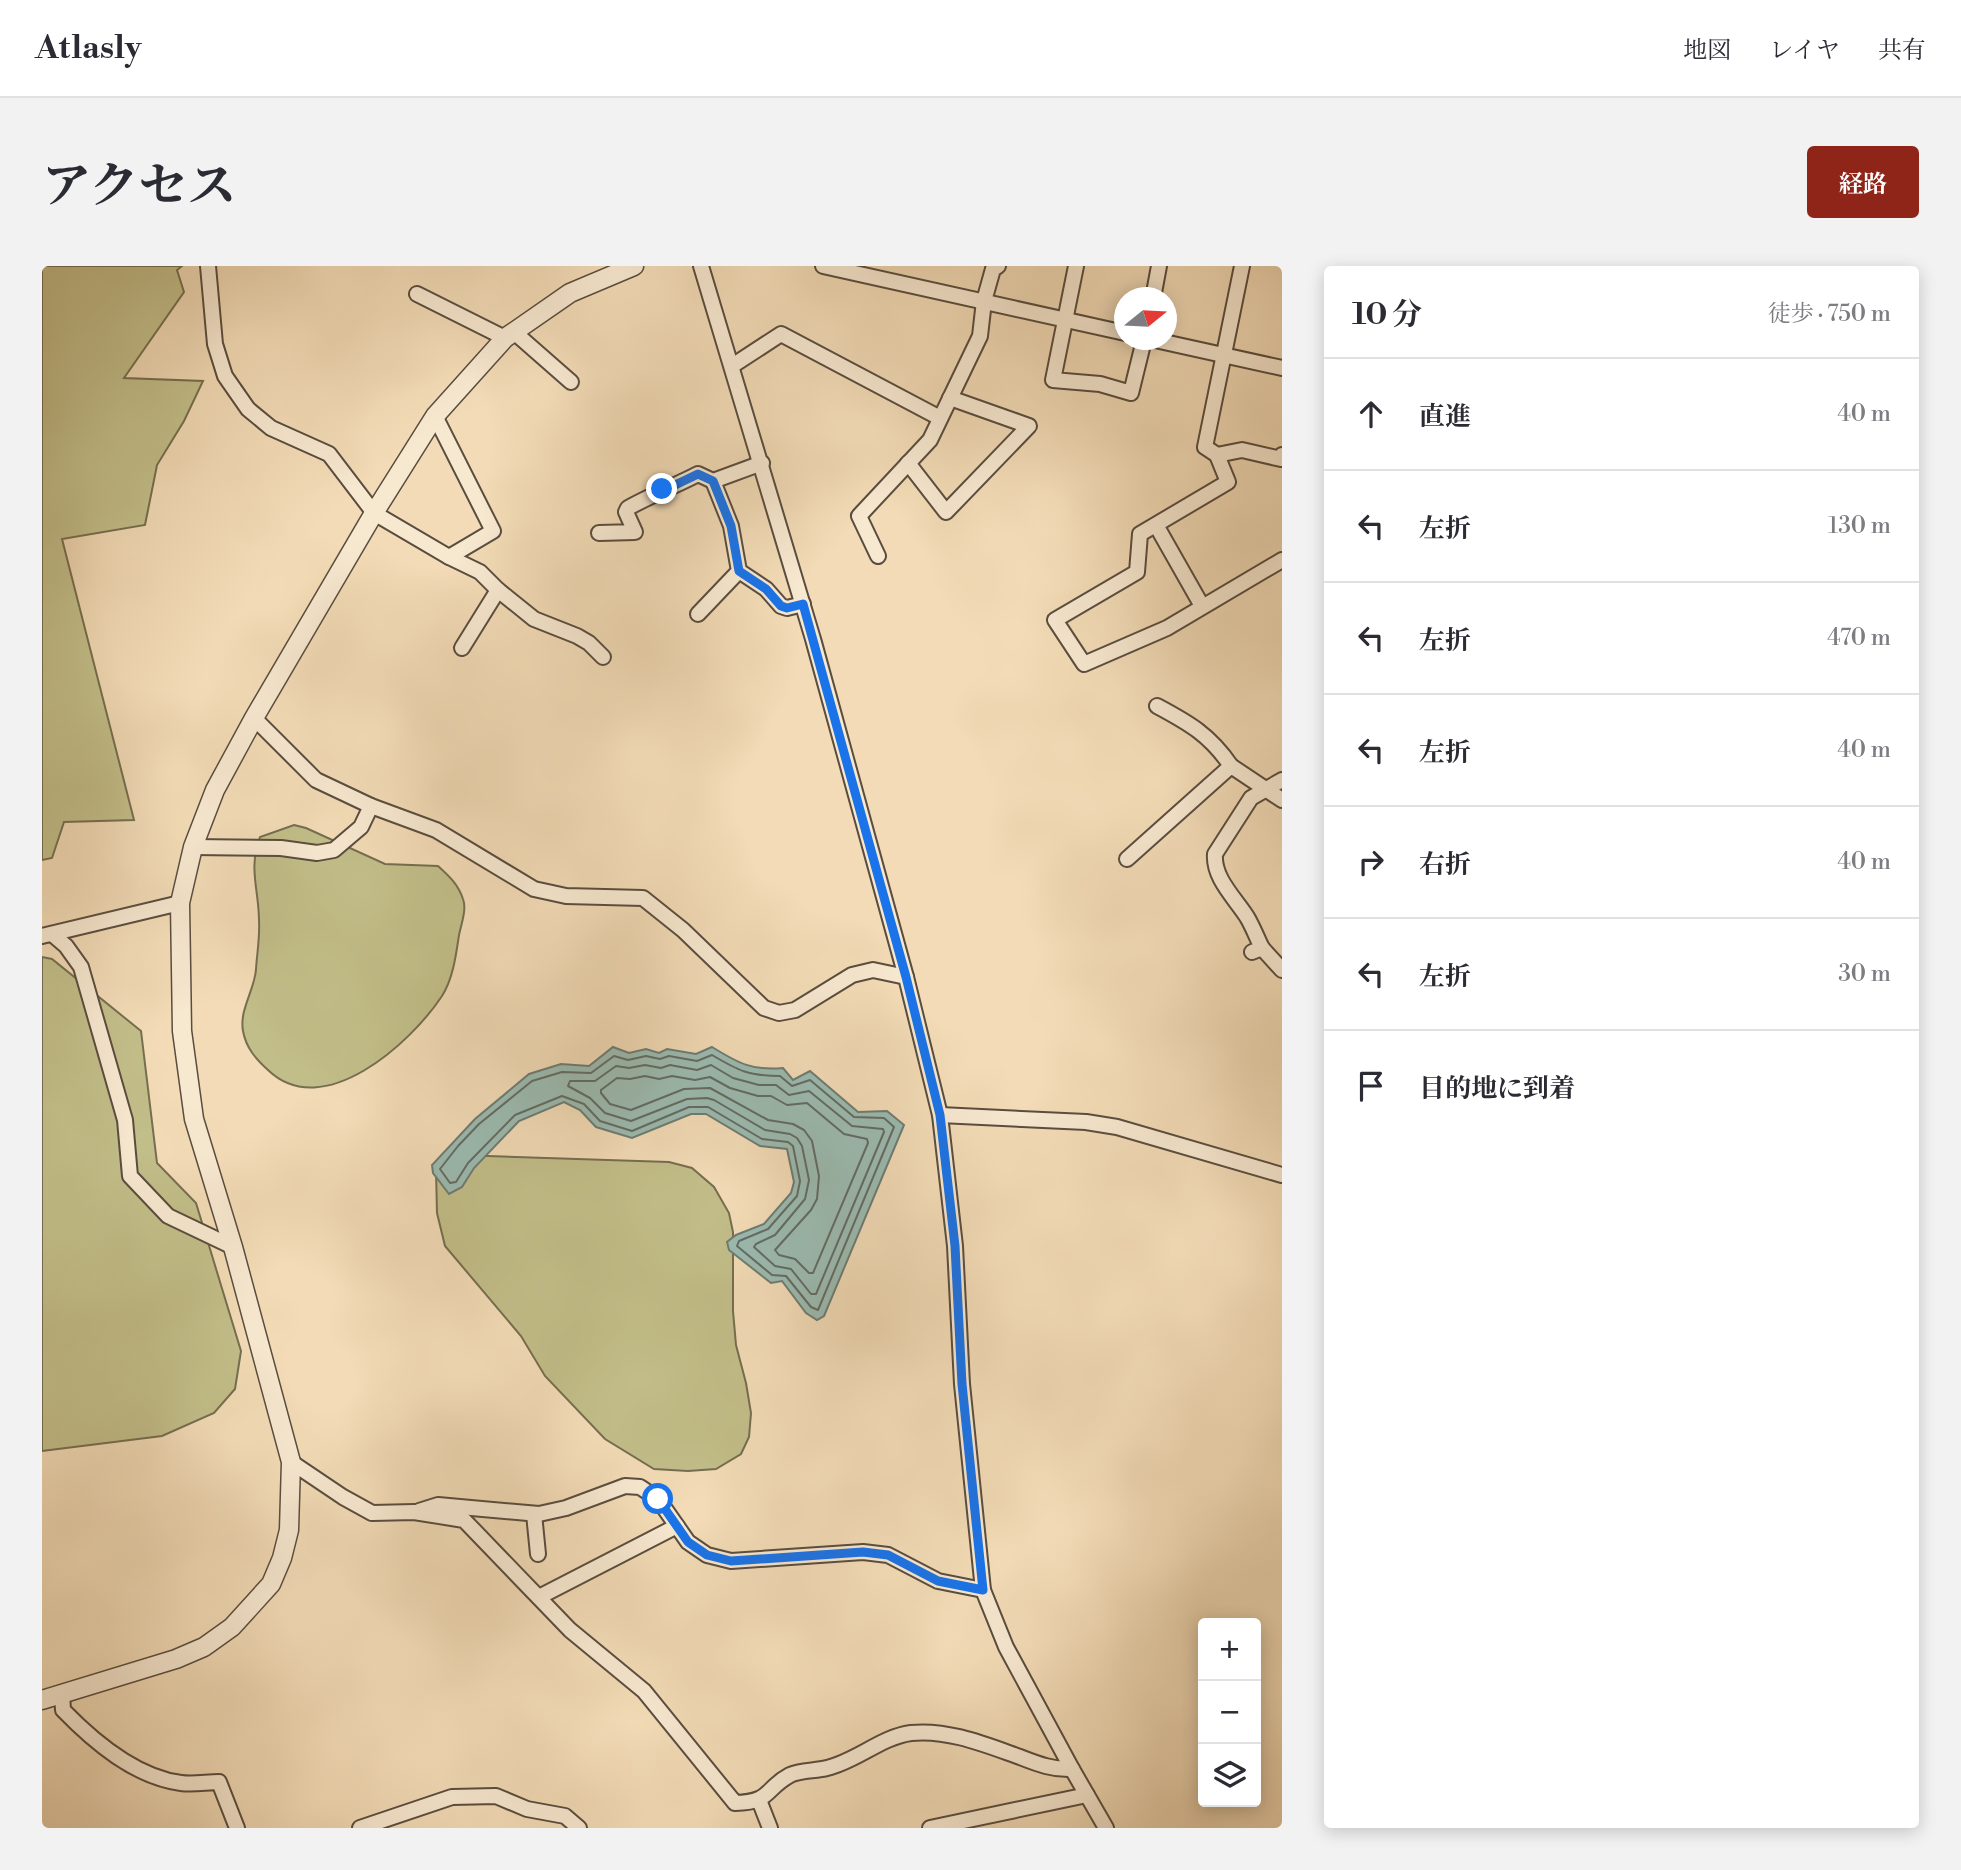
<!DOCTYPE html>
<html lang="ja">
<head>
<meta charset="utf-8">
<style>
  body { margin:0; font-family:"Libre Bodoni","Noto Serif JP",serif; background:#f2f2f3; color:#2b2b33 }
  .controls { position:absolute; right:21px; bottom:21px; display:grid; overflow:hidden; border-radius:7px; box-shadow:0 4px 18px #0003 }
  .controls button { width:63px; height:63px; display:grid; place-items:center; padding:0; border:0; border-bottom:2px solid #e1e1e2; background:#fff; color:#2b2b33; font:35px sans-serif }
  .compass { position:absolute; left:1072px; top:21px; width:63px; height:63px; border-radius:50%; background:#fff; box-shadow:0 4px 18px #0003; rotate:72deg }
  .stop { position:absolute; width:21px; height:21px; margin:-16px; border:5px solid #1a73e8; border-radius:50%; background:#fff }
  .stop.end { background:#1a73e8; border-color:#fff; box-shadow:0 2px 7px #0008 }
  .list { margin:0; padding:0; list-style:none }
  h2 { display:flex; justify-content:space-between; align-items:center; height:91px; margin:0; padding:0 28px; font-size:30px }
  h2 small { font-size:23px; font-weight:400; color:#7c7c81 }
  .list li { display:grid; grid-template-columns:46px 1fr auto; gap:21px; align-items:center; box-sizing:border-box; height:112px; padding:0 28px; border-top:2px solid #e1e1e2 }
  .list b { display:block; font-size:26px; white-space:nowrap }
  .list em { font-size:23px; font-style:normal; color:#7c7c81 }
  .icon { flex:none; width:38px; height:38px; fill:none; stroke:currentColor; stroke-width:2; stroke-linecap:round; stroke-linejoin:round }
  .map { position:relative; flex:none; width:1240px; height:1562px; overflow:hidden; border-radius:7px }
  header { display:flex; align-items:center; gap:42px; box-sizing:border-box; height:98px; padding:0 35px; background:#fff; border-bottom:2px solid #e1e1e2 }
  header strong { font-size:33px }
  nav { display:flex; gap:38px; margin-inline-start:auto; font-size:24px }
  .intro { display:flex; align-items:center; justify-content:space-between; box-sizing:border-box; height:168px; padding:0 42px }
  h1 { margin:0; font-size:49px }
  .button { padding:18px 32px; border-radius:7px; background:#8f2418; color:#fff; font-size:24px; font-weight:700 }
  main { display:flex; gap:42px; padding:0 42px }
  aside { flex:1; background:#fff; border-radius:7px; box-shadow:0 4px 18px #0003 }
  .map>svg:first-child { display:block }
  .green { fill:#c2be89; stroke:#756e50; stroke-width:2 }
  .water { fill:#9bbbb1; stroke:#6d7c73; stroke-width:2 }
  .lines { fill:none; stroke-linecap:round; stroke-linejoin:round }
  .shore { stroke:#626c64; stroke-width:2 }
  .minor-casing { stroke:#5a4d3f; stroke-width:18 }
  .tertiary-casing { stroke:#5a4d3f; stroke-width:21 }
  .minor { stroke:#f7e8d0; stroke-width:14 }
  .tertiary { stroke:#f7e8d0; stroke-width:18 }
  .route { stroke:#1a73e8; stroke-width:9 }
</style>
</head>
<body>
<header>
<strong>Atlasly</strong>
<nav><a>地図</a><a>レイヤ</a><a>共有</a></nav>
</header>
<div class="intro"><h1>アクセス</h1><a class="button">経路</a></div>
<main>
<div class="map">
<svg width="1240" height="1562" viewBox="0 0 1240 1562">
  <rect width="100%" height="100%" fill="#f2dbb6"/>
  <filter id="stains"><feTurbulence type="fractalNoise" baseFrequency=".00286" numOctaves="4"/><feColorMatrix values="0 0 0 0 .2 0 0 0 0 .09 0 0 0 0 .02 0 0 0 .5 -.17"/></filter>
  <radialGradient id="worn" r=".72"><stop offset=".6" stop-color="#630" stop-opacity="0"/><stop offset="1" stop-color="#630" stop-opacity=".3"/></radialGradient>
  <g class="green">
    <path d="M0,0H140L135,4L142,26L82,112L161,115L142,155L115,199L103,259L20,273L92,554L22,556L10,592L0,594Z"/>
    <path d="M252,559L264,562L343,598L396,600C407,610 416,618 421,633C425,643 419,659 417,669C414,689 411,713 400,730C369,777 281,857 226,804C214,793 204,782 201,765C197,744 213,723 214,703C215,687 218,671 217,655C217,624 206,602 218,571Z"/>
    <path d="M0,691L10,693L99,765L115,897L154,937L199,1085L193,1123L172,1147L120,1170L0,1185Z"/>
    <path d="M417,889L627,896L650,902L672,921L687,947L691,966V1045L694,1079L704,1117L709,1147L707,1171L699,1188L674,1203L646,1205L612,1203L563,1173L503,1110L479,1070L403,980L395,947L394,905Z"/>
  </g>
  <path class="water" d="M571,781L587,787L604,783L617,787L625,783L654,788L670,781C696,797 710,805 741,802L751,814L768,805L816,846L845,845L862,859L782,1050L775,1054L764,1047L740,1015L729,1017L687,984L685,976L694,969L722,958L749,927L752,916L745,883L718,880L664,848H649L590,872L554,861L538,844L522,836L477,855L432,902L420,921L407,928L391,907L390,899L433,853L487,808L519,798L547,800Z"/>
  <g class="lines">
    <g class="shore">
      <path d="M670,789C697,805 707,810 738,810L750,820L768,814L812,851L842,852L852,861L776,1044L769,1041L744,1010L730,1009L695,980L697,975L726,963L755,930L758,915L751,880L746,876L720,873L666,841H647L590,865L558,855L542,838L520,830L473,849L426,897L414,916L408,917L398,903L416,880L437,858L490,815L520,806L549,807L572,790L586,794L604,790L618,793L627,790L655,795Z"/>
      <path d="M574,800L587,802L603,799L619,802L628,799L655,804L669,799L691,812L717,819H734L747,829L767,825L810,860L841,863L842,866L774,1028H769L749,1003L733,1000L712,981L714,978L733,969L763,933L767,914L760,880L755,872L748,868L723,864L672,834L665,832L645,833L589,855L563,847L548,832L526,820L528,815H553Z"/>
      <path d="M603,810L617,813L630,810L653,814L668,811L688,822L716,830H729L745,839L765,837L802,868L825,873L826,877L771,1007H767L753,993L737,989L733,984L769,944L775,933L777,910L770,875L762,864L751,858L726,854L668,822L642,823L589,844L568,838L559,827V824L575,812L588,813Z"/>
    </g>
    <g class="minor-casing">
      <g id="minor">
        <path d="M166,0L173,78L183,110L206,143L229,162L287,188L332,247L407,291L451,265L393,150"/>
        <path d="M659,0L771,373L864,711L898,849L913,980L920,1118L941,1324L964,1381L1030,1503L1064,1562"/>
        <path d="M781,0L1083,67"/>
        <path d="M1034,0L1011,114L1058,118L1089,127L1102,74"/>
        <path d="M1200,0L1163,181L1175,189L1186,216L1098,268L1095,306L1013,354L1042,398L1125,362L1240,294"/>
        <path d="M375,28L463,72"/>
        <path d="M1111,32L1117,0"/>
        <path d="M472,66L529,116"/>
        <path d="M1113,74L1240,102"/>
        <path d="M690,100L739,68L898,152"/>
        <path d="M1175,189L1200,184L1239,193L1240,189"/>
        <path d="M866,197L904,246L987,160L908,132"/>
        <path d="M1114,259L1160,340"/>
        <path d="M557,267L593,266L584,246L586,242C609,229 633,220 656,208L671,215"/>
        <path d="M836,290L817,250L888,174L938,70L942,35L951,3L956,0"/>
        <path d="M407,291L438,306L456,324L420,382"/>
        <path d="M697,305L724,323L739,340L745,342L761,338"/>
        <path d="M456,324L492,353L535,370L547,377L561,391"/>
        <path d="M656,348L697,305L689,260L671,215L720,197"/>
        <path d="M1115,440C1147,457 1168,469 1189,500"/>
        <path d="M212,452L274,514L329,540L394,564L492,623L524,630L601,632L641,664L722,742L737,747L753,744L810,709L831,704L864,711"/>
        <path d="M151,581L239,582L275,587L292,584L319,561L329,540"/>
        <path d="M1085,593L1189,500L1240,534"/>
        <path d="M10,668L24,680L39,701L83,854L88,910L126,950L191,981"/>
        <path d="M0,670L138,637"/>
        <path d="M1220,682L1240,704"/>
        <path d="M1210,686L1220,682C1215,672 1211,661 1205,651C1193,632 1171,612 1173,588L1209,532L1240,514"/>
        <path d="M898,849L1044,856L1075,861L1240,909"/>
        <path d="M249,1196L301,1231L330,1247L372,1246L422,1254L528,1364L602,1425L693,1537C730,1536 722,1523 748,1509C758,1504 774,1505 785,1502C815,1495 839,1471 869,1467C906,1463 944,1479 978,1491C996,1498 1011,1504 1030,1503"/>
        <path d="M377,1245L396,1239L497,1248L524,1242L583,1220L598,1221L616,1233L646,1276L665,1289L689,1295L821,1286L846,1289L896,1315L941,1324"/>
        <path d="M492,1248L496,1288"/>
        <path d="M497,1331L635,1260"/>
        <path d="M20,1427L21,1444C52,1476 93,1511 139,1517C151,1519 165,1516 177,1516L195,1562"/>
        <path d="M717,1534L728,1562"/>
        <path d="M318,1562L410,1531L454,1530L485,1543L523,1550L537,1562"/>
        <path d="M888,1562L1045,1529"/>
      </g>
    </g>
    <g class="tertiary-casing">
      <path id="tertiary" d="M0,1434L134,1393L162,1381L190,1361L229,1318L240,1292L247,1264L249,1196L191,981L152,853L140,765L138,637L151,581L173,524L212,452L332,247L393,150L463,72L528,27L592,0"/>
    </g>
    <use href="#minor" class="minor"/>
    <use href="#tertiary" class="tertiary"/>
  </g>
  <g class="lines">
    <path class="route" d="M616,1233L646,1276L665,1289L689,1295L821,1286L846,1289L896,1315L941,1324L920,1118L913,980L898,849L864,711L761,338L745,342L739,340L724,323L697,305L689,260L671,215L656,208L631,220L620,223"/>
  </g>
  <rect width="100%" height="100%" filter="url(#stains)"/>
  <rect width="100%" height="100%" fill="url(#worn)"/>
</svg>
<div class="controls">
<button>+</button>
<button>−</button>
<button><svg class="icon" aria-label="layers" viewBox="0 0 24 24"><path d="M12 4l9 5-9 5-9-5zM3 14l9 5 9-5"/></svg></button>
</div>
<svg class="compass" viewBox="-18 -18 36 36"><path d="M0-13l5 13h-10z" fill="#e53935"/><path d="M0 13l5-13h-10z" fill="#7c7c81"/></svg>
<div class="stop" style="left:616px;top:1233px"></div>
<div class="stop end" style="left:620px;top:223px"></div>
</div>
<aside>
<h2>10 分<small>徒歩 · 750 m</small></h2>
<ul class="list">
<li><svg class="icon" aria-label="ahead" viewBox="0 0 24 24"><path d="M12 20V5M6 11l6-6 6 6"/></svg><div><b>直進</b></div><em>40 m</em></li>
<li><svg class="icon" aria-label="left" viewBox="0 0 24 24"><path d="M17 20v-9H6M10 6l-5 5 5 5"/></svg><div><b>左折</b></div><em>130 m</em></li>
<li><svg class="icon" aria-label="left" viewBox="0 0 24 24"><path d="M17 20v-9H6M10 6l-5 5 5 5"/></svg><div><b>左折</b></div><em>470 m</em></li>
<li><svg class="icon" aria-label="left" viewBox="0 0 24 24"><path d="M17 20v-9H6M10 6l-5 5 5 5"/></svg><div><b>左折</b></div><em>40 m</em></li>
<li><svg class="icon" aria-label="right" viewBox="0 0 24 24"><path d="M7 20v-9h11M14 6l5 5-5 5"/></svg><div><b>右折</b></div><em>40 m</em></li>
<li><svg class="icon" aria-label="left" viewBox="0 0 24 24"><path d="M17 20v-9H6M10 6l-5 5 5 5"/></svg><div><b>左折</b></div><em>30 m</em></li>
<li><svg class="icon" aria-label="arrive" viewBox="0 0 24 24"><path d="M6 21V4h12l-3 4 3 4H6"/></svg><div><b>目的地に到着</b></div></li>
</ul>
</aside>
</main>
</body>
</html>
